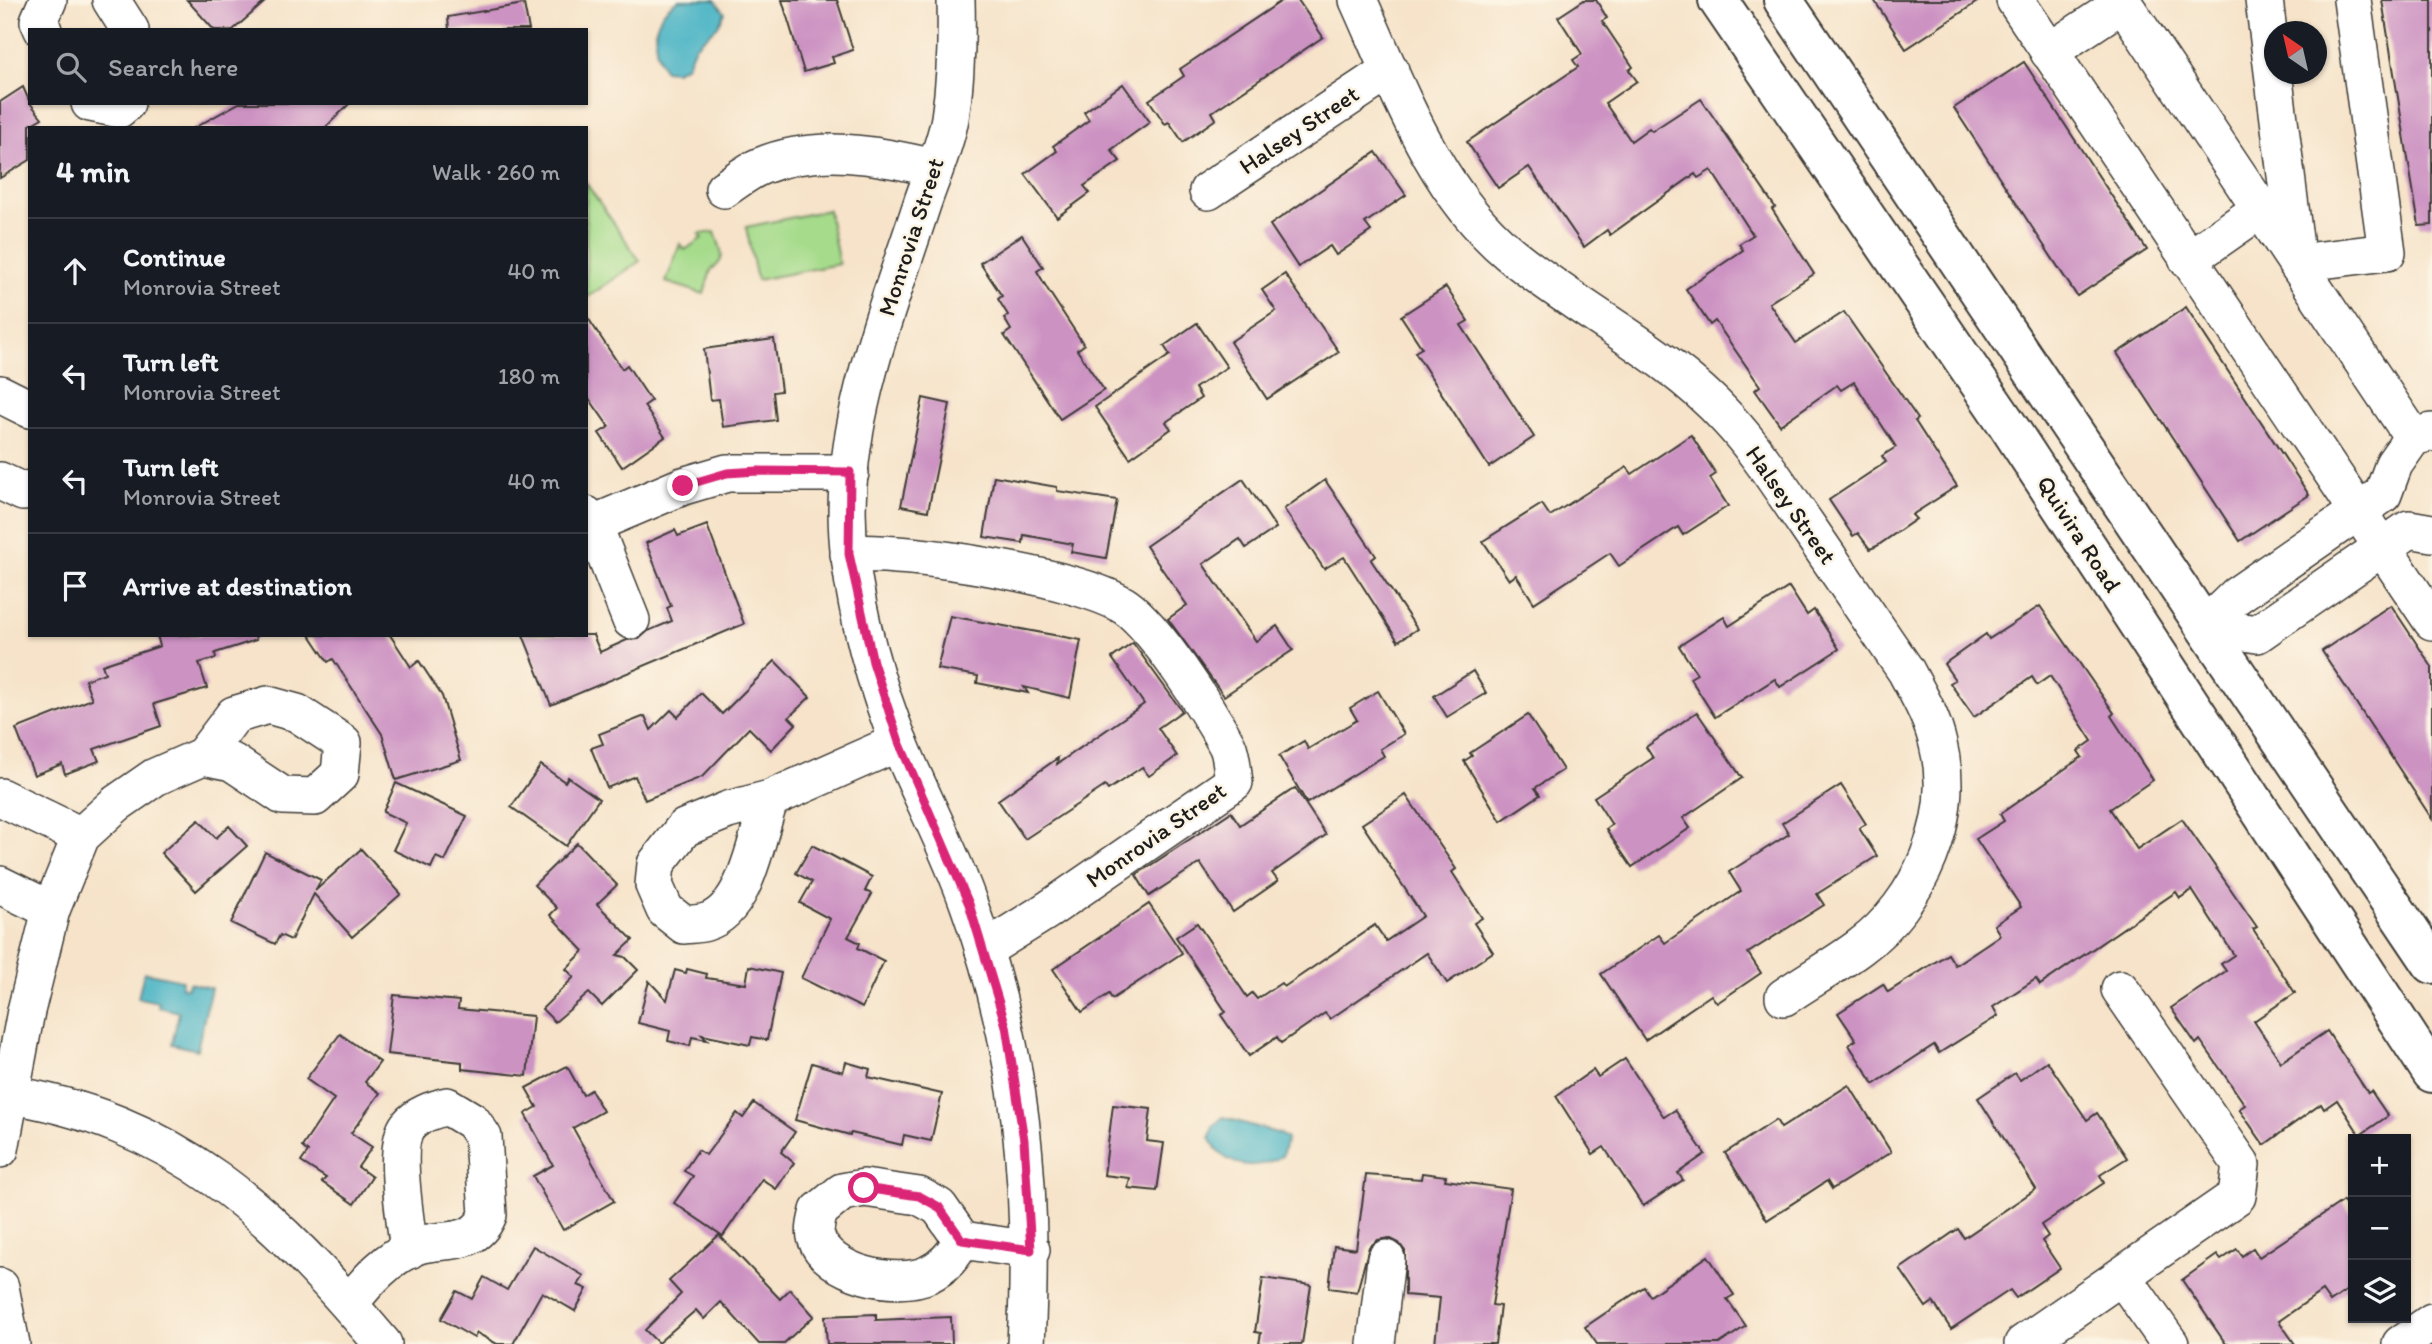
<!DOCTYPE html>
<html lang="en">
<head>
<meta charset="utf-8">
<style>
  body { margin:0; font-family:Itim,sans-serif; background:#20242c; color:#f1f3f6 }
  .controls { position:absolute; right:21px; bottom:21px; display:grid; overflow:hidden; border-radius:0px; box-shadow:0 2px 5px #0004 }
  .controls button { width:63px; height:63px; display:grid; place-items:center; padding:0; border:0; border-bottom:2px solid #363941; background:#171b24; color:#f1f3f6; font:35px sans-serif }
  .compass { position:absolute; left:2264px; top:21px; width:63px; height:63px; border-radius:50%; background:#171b24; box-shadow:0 2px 5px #0004; rotate:326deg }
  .stop { position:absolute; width:21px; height:21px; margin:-16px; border:5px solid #db2777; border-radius:50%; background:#fff }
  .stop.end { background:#db2777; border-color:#fff; box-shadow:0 2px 7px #0008 }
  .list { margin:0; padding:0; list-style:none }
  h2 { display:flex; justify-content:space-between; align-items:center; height:91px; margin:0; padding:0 28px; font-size:30px }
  h2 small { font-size:23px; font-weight:400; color:#9ea1a6 }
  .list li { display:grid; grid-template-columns:46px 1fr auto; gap:21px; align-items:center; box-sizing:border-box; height:105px; padding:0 28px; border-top:2px solid #363941 }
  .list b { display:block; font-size:26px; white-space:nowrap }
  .list p { margin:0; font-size:23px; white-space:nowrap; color:#9ea1a6 }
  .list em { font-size:23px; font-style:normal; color:#9ea1a6 }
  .icon { flex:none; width:38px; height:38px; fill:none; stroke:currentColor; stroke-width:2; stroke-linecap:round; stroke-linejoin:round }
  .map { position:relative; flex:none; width:2432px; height:1344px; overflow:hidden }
  .search { position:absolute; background:#171b24; box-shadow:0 2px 5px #0004; left:28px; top:28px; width:560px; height:77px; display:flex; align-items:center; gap:18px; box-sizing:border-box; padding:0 24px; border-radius:0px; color:#9ea1a6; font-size:26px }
  .panel { position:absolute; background:#171b24; box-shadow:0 2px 5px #0004; left:28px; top:126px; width:560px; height:511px; border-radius:0px }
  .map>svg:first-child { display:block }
  .green { fill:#a5db8b; stroke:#607c54; stroke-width:2 }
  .water { fill:#48b4c5; stroke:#326870; stroke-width:2 }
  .building { fill:#cc92c2 }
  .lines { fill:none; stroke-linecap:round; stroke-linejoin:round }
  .minor-casing { stroke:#3d3a36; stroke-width:40 }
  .major-casing { stroke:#3d3a36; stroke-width:42 }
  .minor { stroke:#fff; stroke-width:37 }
  .major { stroke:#fff; stroke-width:38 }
  .route { stroke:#db2777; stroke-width:9 }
  .labels { text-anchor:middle; stroke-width:5; stroke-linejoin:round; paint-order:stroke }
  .street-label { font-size:24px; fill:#1c1c1c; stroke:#fcf5e5 }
</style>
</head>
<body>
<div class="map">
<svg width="2432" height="1344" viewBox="0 0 2432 1344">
  <rect width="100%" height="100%" fill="#fcf5e5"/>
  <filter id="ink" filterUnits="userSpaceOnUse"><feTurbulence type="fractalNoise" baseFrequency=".0143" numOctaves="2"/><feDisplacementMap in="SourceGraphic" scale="14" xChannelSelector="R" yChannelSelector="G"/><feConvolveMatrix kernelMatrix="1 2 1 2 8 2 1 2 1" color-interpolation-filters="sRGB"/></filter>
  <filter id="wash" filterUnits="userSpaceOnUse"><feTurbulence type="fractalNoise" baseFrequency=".00686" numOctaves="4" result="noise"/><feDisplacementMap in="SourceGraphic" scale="28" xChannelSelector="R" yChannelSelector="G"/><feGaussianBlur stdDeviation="1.57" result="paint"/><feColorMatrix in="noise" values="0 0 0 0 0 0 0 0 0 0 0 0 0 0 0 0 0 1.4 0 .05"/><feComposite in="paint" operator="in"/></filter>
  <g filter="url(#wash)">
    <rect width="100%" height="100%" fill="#f6e3c9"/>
    <g class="green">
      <path d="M586,183L640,261L586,298Z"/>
      <path d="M828,210L839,264L757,280L746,227Z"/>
      <path d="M715,232C720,249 729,259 711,270L704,294L666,282L680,244L685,250L702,238L699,234Z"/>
    </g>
    <g class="water">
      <path d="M679,0H715L725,13L718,26L695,46L687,65L676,71L664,70C650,44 651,15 679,0Z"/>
      <path d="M144,972L182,980L181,987L187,988L189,983L211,988L197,1050L172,1044L179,1012L158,1007L159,1002L138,998Z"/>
      <path d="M1223,1117L1280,1134L1287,1139L1282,1156C1256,1172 1222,1168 1210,1137L1213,1126Z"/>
    </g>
    <g id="blocks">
      <g class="building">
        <path d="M187,0H267L233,30H214Z"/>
        <path d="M782,0H837L853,50L832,57L834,63L804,72Z"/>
        <path d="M1283,0H1298L1323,37L1212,112L1216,119L1183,142L1169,122L1165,124L1149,100L1184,76L1180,69Z"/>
        <path d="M1584,0H1596L1607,18L1602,21L1633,67L1629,70L1637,81L1605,103L1631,141L1649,128L1652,131L1701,99L1775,207L1772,209L1814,274L1769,303L1796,343L1844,312L1918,419L1915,421L1957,486L1912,515L1916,519L1877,546L1870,549L1858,533L1853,536L1829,500L1886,462L1882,456L1896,447L1854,382L1841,390L1837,385L1780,425L1755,390L1760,386L1715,321L1710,325L1686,289L1743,250L1739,244L1753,235L1711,170L1698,178L1695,174L1610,235L1607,230L1584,247L1529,167L1498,188L1467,142L1578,67L1573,60L1582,54L1558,17Z"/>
        <path d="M1874,0H1980L1906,49Z"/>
        <path d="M2382,0H2432V225L2419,226Z"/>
        <path d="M524,4L529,30H449L448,17Z"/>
        <path d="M2024,62L2147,250L2077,296L1954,108Z"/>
        <path d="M1123,84L1150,122L1111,150L1120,161L1084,186L1090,193L1057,217L1025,174L1057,151L1053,146L1089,120L1084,112Z"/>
        <path d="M23,87L30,103L42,118L30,125V160L0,178V102Z"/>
        <path d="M239,103H350L325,128H194Z"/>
        <path d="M1376,152L1406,195L1365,223L1371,231L1336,255L1330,246L1298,267L1270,225Z"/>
        <path d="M1022,235L1043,267L1037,271L1048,290L1084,345L1077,350L1104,390L1060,419L1004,335L1011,330L1004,318L1008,315L998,299L1002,296L980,263Z"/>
        <path d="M1285,274L1339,352L1267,399L1230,342L1276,311L1262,290Z"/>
        <path d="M1446,287L1468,321L1461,325L1534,437L1489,467L1415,352L1422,348L1401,316Z"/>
        <path d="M2186,307L2309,495L2240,541L2117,353Z"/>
        <path d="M586,315L622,369L627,365L651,401L644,406L665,437L622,467L599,433L609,427L586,394Z"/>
        <path d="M1197,323L1227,367L1195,388L1201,398L1166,422L1171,429L1130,458L1095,407L1170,355L1164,346Z"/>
        <path d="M774,339L781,391L773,392L776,420L723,427L719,399L710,400L704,349Z"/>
        <path d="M923,398L950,404L928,511L901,506Z"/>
        <path d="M1691,435L1716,474L1710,478L1728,506L1683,535L1678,527L1619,566L1610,553L1534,603L1516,575L1509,580L1483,541L1542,504L1550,516L1627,467L1632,474Z"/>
        <path d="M994,476L1057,487V491L1117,500L1106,558L1071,552L1073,544L1024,535L1023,543L984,537Z"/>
        <path d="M1243,479L1276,528L1246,548L1240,539L1203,564L1256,641L1277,626L1293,650L1224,696L1168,619L1187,605L1146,546Z"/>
        <path d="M1325,480L1376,556L1371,560L1417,629L1398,641L1344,557L1324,569L1284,509Z"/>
        <path d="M707,525L744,624L551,705L523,635H593L600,652L627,640L639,639L648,631L672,621L667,608L671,606L646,543L675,530L678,536Z"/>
        <path d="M1789,587L1807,615L1814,610L1839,649L1780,687L1775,679L1715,717L1690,678L1697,674L1679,646L1724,617L1729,626Z"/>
        <path d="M2391,605L2432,667V819L2322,651Z"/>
        <path d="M2040,606L2114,713L2111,716L2153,780L2110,809L2137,849L2182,819L2257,927L2253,929L2295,993L2254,1021L2281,1062L2327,1031L2368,1093L2371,1091L2388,1116L2360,1135L2337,1100L2324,1109L2321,1104L2264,1145L2239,1109L2245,1105L2212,1057L2200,1040L2196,1044L2171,1008L2226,971L2221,964L2234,955L2192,890L2180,898L2176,892L2040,985L2036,979L1993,1007L1998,1016L1939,1053L1934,1045L1874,1084L1849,1045L1856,1040L1838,1013L1883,984L1888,992L1948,954L1955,965L2000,935L1994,925L2021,907L1976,839L2004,821L2000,814L2082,757L2078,751L2092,741L2050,676L2037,685L2032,677L1974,717L1950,683L1955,680L1944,664L1986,634L1989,639Z"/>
        <path d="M950,616L1081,640L1070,698L1024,687L1028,693L977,683L978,676L937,669Z"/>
        <path d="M157,635H255L256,640L215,653L216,658L199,663L207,688L154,704L161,726L94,749L99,761L65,774L62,764L34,775L16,729L92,699L85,680L105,673L102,665L160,646Z"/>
        <path d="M310,635H390L411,667L419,661L442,696L461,760L396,780L382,734L333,659L328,662Z"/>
        <path d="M1133,643L1182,711L1158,728L1177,756L1149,776L1142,767L1108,790L1105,786L1025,839L998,800L1058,758L1057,764L1144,704L1112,658Z"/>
        <path d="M775,661L810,697L789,717L796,724L771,750L749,728L702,777L645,800L635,776L607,788L591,748L603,744L599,734L645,716L651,730L671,710L678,717L701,693L722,714Z"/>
        <path d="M1473,671L1486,693L1447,717L1434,696Z"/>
        <path d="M1378,691L1404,734L1380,749L1384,756L1307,803L1279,756L1304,741L1308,749L1357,720L1350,708Z"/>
        <path d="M1697,712L1742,778L1683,818L1690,828L1632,867L1606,829L1612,825L1594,797L1653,758L1646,747Z"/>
        <path d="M1528,715L1563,770L1535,788L1540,795L1501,821L1464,761L1472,756L1470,753Z"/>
        <path d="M541,765L565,782L568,777L599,799L566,846L511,807Z"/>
        <path d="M396,783L467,816L445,861L436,857L431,868L393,850L406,823L383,812Z"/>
        <path d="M1841,785L1866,824L1859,828L1877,856L1817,894L1824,905L1748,953L1761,973L1717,1003L1711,995L1645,1040L1601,974L1659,935L1665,943L1741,891L1729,872L1789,834L1782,823Z"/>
        <path d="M1295,788L1326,835L1272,873L1278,881L1233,912L1200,863L1149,896L1136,875L1231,812L1240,825Z"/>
        <path d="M1406,795L1456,869L1452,872L1482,918L1474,923L1493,952L1447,983L1427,953L1330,1019L1325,1013L1281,1043L1277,1037L1249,1056L1221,1015L1226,1012L1176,937L1197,923L1247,997L1252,993L1257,999L1281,983L1284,987L1375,925L1386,941L1423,916L1362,824Z"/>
        <path d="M199,820L216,838L229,826L247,846L196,891L161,853Z"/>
        <path d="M577,843L617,885L597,904L633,940L617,955L625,957L638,970L602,1006L589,993L555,1022L542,1009L574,977L566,969L584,951L550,915L557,908L534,885Z"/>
        <path d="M812,845L872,877L865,891L872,894L848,937L860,943L858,948L884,961L862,1008L801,978L830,919L800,903L812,882L796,873Z"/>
        <path d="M361,849L401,894L352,937L314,894L291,940L280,935L275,944L231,923L265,852L321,880L315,891Z"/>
        <path d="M1149,904L1182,953L1112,999L1109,994L1082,1012L1053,969Z"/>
        <path d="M749,966L781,973L767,1040L752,1037L750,1045L702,1035L707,1040L692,1037L690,1046L668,1041L670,1031L638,1023L649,981L667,1000L675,970L686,973L687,969L707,974L706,978L746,984Z"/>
        <path d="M394,995L459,1001L458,1009L533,1016L527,1076L462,1069V1062L387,1054Z"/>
        <path d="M340,1034L380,1062L365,1082L380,1093L351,1133L372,1147L358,1167L372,1177L354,1204L322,1182L326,1178L301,1162L308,1152L302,1147L334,1099L306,1079Z"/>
        <path d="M1625,1059L1664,1117L1675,1110L1705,1154L1678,1173L1683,1180L1643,1206L1604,1147L1593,1154L1556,1096L1593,1070L1598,1077Z"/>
        <path d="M2047,1061L2087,1120L2097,1113L2127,1158L2100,1175L2104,1183L2041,1225L2048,1236L2042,1241L2060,1268L2016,1298L2010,1290L1951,1329L1933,1302L1926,1307L1900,1269L1958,1229L1964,1238L2036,1189L1978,1098L2015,1073L2020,1080Z"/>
        <path d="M846,1062L870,1069L868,1077L942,1094L931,1141L904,1135L902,1145L851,1133L850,1135L795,1120L812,1063L843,1072Z"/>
        <path d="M567,1066L583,1095L591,1090L603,1111L573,1128L614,1201L563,1230L533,1176L553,1165L525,1114L537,1107L526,1088Z"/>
        <path d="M1849,1085L1891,1152L1832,1189L1827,1181L1767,1220L1725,1153L1776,1120L1781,1128Z"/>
        <path d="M754,1103L795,1132L781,1152L794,1163L776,1189L762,1179L723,1236L674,1203L693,1176L684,1171L698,1150L706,1155L737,1113L743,1118Z"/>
        <path d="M1113,1105L1151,1109L1147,1141L1164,1143L1157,1191L1128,1188L1130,1178L1104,1175Z"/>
        <path d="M1422,1173L1446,1176L1445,1180L1511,1189L1492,1305L1500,1306L1495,1344H1435L1440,1298L1405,1295V1251L1399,1243L1389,1238L1378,1240L1369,1247L1357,1292L1329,1288L1334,1246L1356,1249L1366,1175L1421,1179Z"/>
        <path d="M2343,1201L2353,1217V1286L2330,1302L2322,1291L2279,1321L2295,1344H2226L2182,1280L2217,1255L2221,1260L2237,1249L2242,1256L2253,1248L2259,1257Z"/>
        <path d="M719,1235L780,1299L790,1289L814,1316L783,1344H759L721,1302L704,1319L696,1310L658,1343L645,1330L681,1294L669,1281Z"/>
        <path d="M533,1246L584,1276L578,1285L587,1289L575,1311L542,1292L513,1344H497L477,1333L474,1338L441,1319L457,1291L472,1299L484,1277L507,1290Z"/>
        <path d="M1708,1256L1734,1295L1727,1299L1746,1326L1719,1344H1597L1585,1327L1644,1287L1650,1296Z"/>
        <path d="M1263,1278L1311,1285L1302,1344H1259L1261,1333L1255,1332Z"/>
        <path d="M876,1314V1320L951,1317L952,1344H827L825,1316Z"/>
      </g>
    </g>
  </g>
  <g filter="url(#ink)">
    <use href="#blocks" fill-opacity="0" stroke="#3d3a36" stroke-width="2"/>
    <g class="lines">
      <g class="minor-casing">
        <g id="minor">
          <path d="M111,0L130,30"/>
          <path d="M956,0C957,40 956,79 950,118C945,147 931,177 922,204C886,315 834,438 850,557C858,619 876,686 900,745C922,799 950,850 969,905C1022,1052 1034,1189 1026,1344"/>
          <path d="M1358,0C1397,86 1434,191 1509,253C1580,312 1666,351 1728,419C1758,451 1782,490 1807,526C1840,574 1873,622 1906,671C1918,694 1932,717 1938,744C1957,817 1920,903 1860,947C1836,965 1809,980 1784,997"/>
          <path d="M2015,0L2432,621"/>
          <path d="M2264,0L2297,263L2387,252L2352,0"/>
          <path d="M43,30L39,21L48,0"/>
          <path d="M2049,52L2123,3L2413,437"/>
          <path d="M90,103L119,109L126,103"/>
          <path d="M724,189C736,181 748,171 761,166C817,143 879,155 934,168"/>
          <path d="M1208,191L1390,70"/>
          <path d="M2188,260L2261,209"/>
          <path d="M0,394L30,409"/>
          <path d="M2432,432L2413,437L2394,464L2383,494L2236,596L2205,626L2257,634L2409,529L2432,533"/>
          <path d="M0,481L23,492L30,489"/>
          <path d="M586,515L593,524L683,486L727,473H850"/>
          <path d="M593,524L631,620"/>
          <path d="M849,554C904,549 1082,577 1126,607C1156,628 1209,711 1227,745C1232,755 1232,770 1234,782L1048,910L984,950"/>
          <path d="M268,705L297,713L343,743L340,774L315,797L283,796L232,762L203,756L234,715Z"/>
          <path d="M0,797L81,836"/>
          <path d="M770,799C756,835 748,909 706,922C700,924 691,924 684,925L665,910L654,885L656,864L684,828L728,810L770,799L899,742"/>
          <path d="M0,885L51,910"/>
          <path d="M0,1093C178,1120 271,1212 383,1344"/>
          <path d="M0,1149L26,1011L51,910L81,836L116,804L155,777L203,756"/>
          <path d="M962,1240C953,1256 945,1266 929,1274C897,1289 827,1274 816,1237C814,1230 817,1219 819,1211L842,1192L864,1188L919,1196L939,1207L962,1240L1031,1250"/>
          <path d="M2122,1276L2170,1344"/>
          <path d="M0,1287L11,1344"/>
          <path d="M349,1304C368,1280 387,1258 416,1246C441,1236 473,1250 488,1215L483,1137L472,1121L447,1106C433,1110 418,1114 408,1126C392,1145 406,1224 409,1250"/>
          <path d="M1376,1344L1386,1259"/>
          <path d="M2023,1344L2237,1196L2241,1164L2120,989"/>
          <path d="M2401,1344L2432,1322"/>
        </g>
      </g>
      <g class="major-casing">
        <g id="major">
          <path d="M1718,0L2007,424L2432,1073"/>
          <path d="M1783,0L2432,964"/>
        </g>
      </g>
      <use href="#minor" class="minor"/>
      <use href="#major" class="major"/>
    </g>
  </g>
  <g class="lines" filter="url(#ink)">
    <path class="route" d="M683,486L727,473L758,471L850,472L849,554L873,662L899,742L969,904L1006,1026L1024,1140L1031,1250L962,1240L939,1207L919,1196L864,1188"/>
  </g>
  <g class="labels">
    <g class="street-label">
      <text transform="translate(1299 130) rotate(-34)" y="8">Halsey Street</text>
      <text transform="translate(911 237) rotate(-72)" y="8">Monrovia Street</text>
      <text transform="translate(1791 505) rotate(55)" y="8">Halsey Street</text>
      <text transform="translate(2079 534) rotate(57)" y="8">Quivira Road</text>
      <text transform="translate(1156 835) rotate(-35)" y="8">Monrovia Street</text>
    </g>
  </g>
</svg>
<div class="controls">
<button>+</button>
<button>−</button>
<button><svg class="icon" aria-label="layers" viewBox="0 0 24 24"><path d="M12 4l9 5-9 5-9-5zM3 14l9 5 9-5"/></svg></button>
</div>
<svg class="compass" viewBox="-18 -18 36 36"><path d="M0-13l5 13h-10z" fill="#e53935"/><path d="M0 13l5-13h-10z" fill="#9ea1a6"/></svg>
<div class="stop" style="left:864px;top:1188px"></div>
<div class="stop end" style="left:683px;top:486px"></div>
<div class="search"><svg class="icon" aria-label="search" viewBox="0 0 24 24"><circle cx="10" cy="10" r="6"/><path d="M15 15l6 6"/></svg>Search here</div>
<section class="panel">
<h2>4 min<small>Walk · 260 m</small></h2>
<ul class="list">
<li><svg class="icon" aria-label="ahead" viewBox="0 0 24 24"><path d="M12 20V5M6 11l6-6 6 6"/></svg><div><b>Continue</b><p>Monrovia Street</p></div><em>40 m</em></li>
<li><svg class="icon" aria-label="left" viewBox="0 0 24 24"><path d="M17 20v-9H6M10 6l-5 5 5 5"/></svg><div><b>Turn left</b><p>Monrovia Street</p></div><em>180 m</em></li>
<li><svg class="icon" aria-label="left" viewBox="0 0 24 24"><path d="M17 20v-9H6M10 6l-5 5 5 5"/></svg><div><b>Turn left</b><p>Monrovia Street</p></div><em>40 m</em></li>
<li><svg class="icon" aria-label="arrive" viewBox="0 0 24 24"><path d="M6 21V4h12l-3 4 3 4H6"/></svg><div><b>Arrive at destination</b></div></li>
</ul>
</section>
</div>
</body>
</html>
